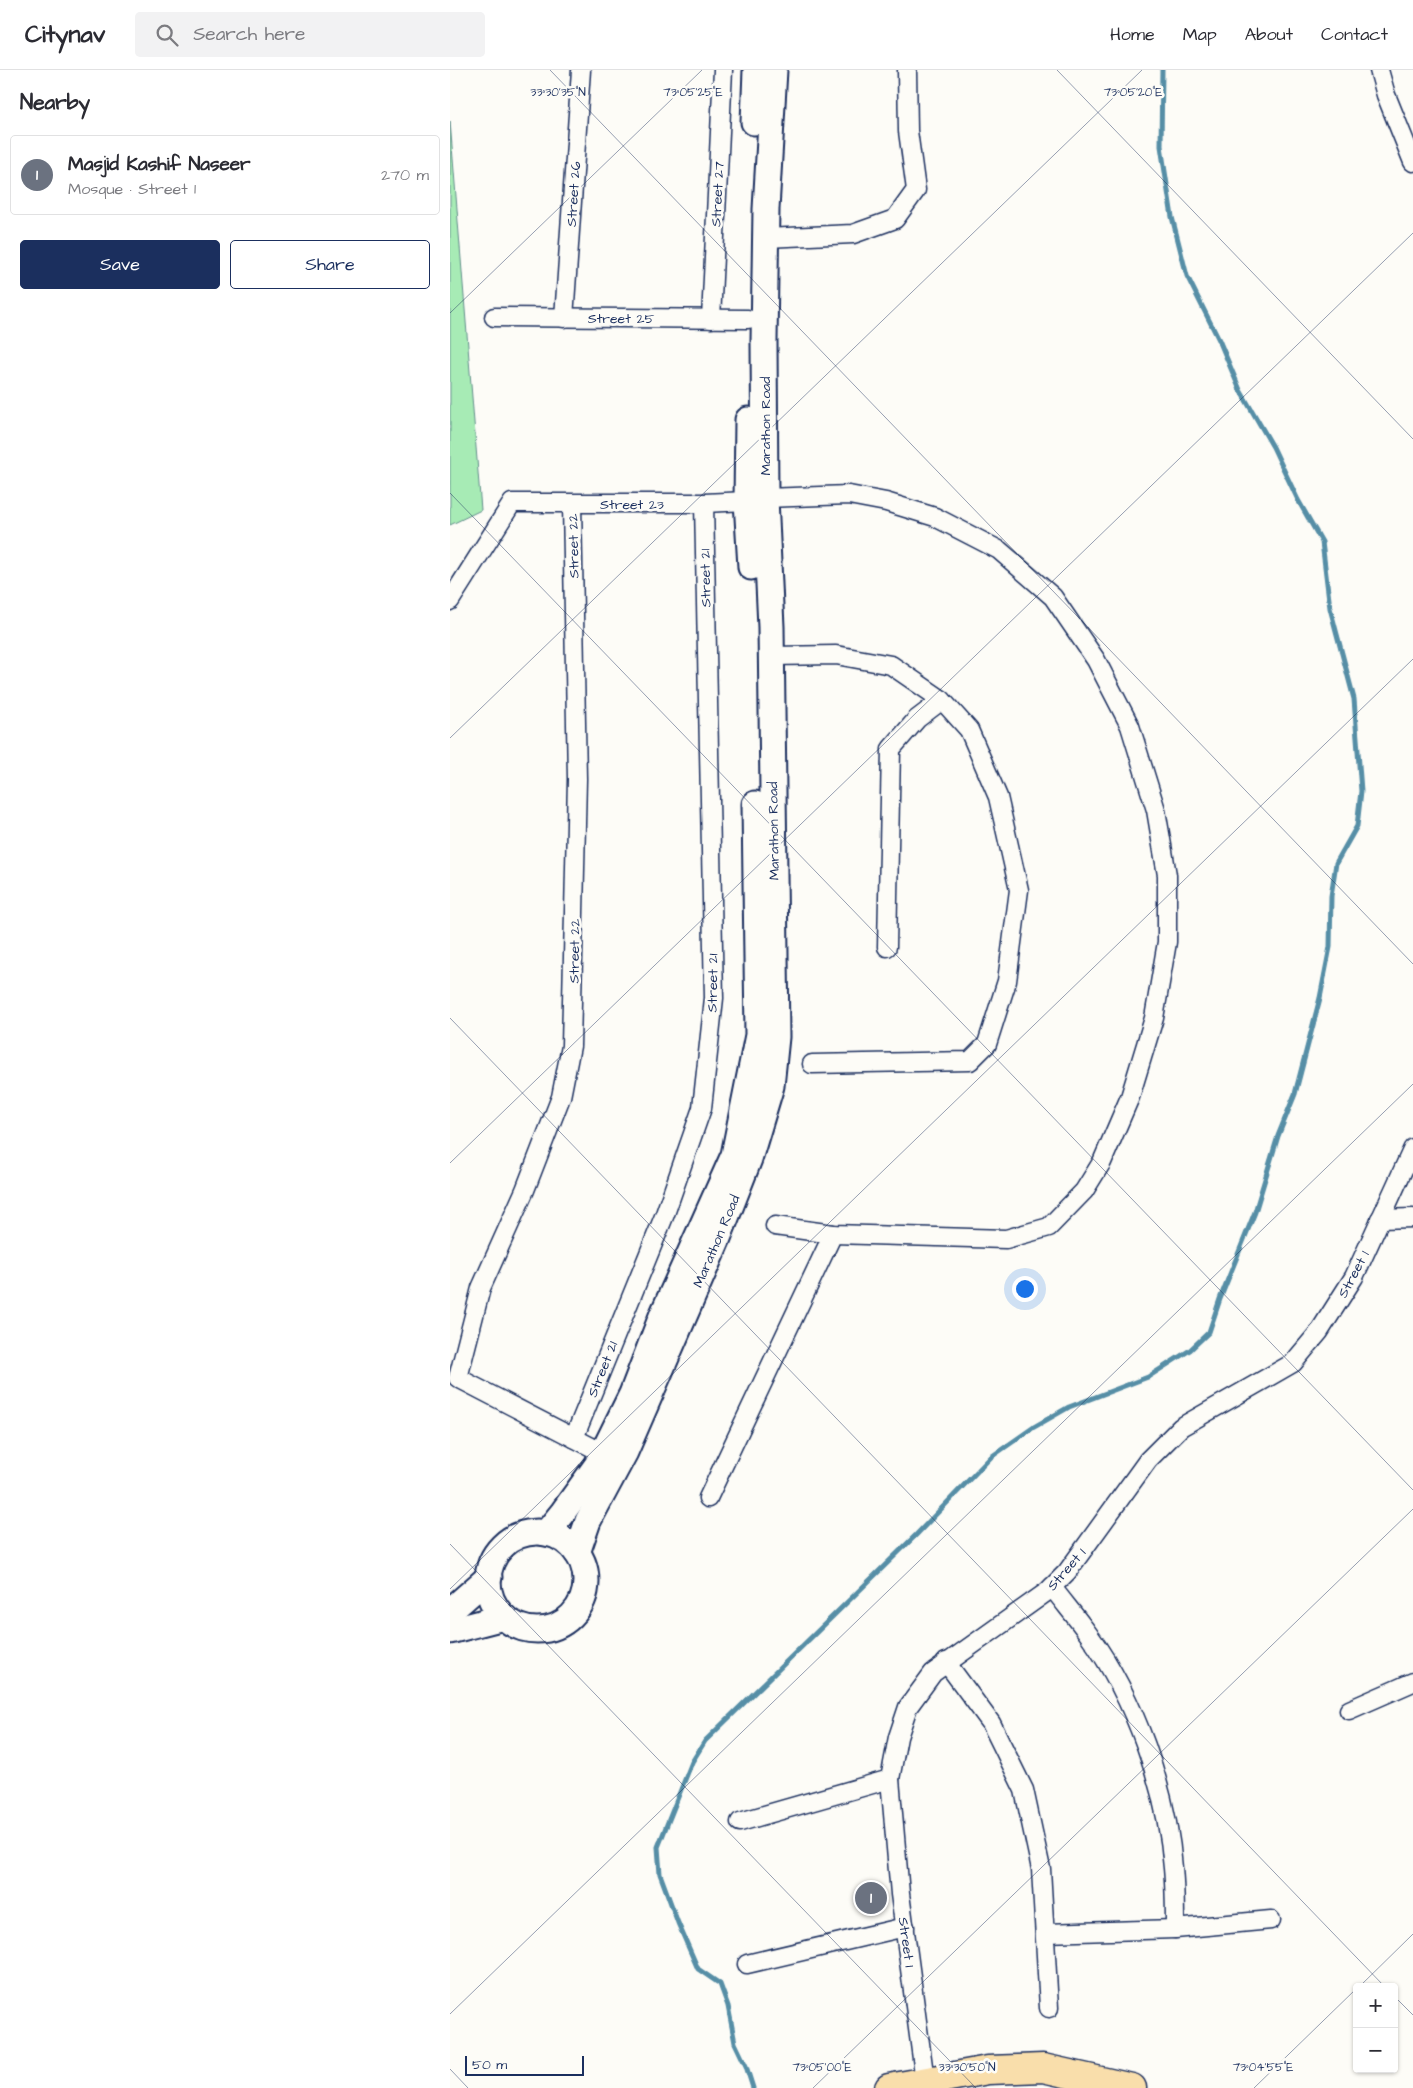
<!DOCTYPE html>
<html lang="en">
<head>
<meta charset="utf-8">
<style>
  body { margin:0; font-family:"Architects Daughter",sans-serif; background:#f2f2f3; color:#2b2b33 }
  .controls { position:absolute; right:15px; bottom:15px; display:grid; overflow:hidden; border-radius:5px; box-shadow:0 1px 4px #0004 }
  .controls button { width:45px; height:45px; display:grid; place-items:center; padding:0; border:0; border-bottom:1px solid #e1e1e2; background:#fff; color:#2b2b33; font:25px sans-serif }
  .scale { position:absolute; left:15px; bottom:12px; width:119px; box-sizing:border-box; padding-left:5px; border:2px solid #1b2f5e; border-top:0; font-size:14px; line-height:18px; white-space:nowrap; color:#1b2f5e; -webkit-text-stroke:4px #fdfcf7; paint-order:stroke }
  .you { position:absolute; left:574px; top:1218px; width:18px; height:18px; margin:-12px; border:4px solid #fff; border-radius:50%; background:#1a73e8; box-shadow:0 0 0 8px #1a73e833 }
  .badge { display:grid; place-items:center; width:32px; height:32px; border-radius:50%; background:#1b2f5e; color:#fff; font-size:16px; font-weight:700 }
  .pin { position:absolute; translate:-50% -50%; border:2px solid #fff; box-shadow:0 1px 5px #0006 }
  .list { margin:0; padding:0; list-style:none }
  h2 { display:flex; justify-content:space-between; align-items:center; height:65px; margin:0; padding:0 20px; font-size:21px }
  h2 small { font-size:16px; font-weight:400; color:#7c7c81 }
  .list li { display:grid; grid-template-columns:32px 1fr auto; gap:15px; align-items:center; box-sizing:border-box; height:80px; margin:0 10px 10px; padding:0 10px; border:1px solid #e1e1e2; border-radius:5px }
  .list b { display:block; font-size:19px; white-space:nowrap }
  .list p { margin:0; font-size:16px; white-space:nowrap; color:#7c7c81 }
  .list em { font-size:16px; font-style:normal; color:#7c7c81 }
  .actions { display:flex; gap:10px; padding:15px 20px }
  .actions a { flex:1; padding:11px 0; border:1px solid #1b2f5e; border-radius:5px; text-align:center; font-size:18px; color:#1b2f5e }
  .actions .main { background:#1b2f5e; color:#fff }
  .icon { flex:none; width:28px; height:28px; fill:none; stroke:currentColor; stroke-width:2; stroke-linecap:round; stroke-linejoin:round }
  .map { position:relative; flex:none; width:963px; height:2018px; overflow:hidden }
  header { display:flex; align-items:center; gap:30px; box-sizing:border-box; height:70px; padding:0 25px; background:#fff; border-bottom:1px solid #e1e1e2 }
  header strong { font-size:24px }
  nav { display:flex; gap:28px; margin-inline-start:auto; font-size:18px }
  .search { width:350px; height:45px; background:#f2f2f3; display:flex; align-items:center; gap:12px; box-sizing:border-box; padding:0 18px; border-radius:5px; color:#7c7c81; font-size:19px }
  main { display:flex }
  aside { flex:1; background:#fff }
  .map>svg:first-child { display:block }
  .green { fill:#a7ebb5; stroke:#618d8a }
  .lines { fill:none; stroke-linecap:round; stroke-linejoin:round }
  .stream { stroke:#568ea6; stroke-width:5 }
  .street-casing { stroke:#1b2f5e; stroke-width:21 }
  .secondary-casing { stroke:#1b2f5e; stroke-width:29 }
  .primary-casing { stroke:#1b2f5e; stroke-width:31 }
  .street { stroke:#fdfcf7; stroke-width:18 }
  .secondary { stroke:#fdfcf7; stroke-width:25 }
  .primary { stroke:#f9deab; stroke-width:28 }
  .ticks { fill:none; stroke:#1b2f5e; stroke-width:1; stroke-opacity:0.45 }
  .labels { text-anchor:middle; stroke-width:5; stroke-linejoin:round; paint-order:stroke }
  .street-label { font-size:14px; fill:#1b2f5e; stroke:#fdfcf7 }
  .ticks-label { font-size:12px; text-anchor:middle; fill:#1b2f5e; stroke:#fdfcf7; stroke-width:5; stroke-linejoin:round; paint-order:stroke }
</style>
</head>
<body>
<header>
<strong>Citynav</strong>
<div class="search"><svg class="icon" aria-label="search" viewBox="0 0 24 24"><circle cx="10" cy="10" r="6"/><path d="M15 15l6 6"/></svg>Search here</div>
<nav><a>Home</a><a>Map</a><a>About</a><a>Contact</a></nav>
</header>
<main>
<aside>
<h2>Nearby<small></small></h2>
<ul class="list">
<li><span class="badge" style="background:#6b7280">1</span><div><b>Masjid Kashif Naseer</b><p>Mosque · Street 1</p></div><em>270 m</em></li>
</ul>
<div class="actions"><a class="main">Save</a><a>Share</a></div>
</aside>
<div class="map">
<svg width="963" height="2018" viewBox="0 0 963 2018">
  <rect width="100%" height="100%" fill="#fdfcf7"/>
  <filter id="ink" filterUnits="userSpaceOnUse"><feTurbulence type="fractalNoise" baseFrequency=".02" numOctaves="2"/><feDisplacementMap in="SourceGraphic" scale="10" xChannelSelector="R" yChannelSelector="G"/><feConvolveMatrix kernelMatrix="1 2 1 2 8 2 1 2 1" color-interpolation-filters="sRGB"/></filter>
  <g filter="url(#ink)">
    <path class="green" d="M0,51L31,440L0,455Z"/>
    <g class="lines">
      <path class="stream" d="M303,2018L296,1996L285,1973L278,1936L270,1914L248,1899L228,1853L210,1804L208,1777L242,1692L255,1671L466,1465L541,1387L584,1357L619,1337L698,1307L740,1280L759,1262L770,1229L805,1142L828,1066L845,1024L870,928L880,877L881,826L886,793L907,756L911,721L904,629L880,538L872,472L848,430L823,377L790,320L769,270L737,206L722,147L711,76L712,0"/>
      <g class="street-casing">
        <g id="street">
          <path d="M929,0L936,25L963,92"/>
          <path d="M316,168L403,164L445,149L466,120L458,61L457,0"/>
          <path d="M44,247L298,249"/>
          <path d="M114,248L131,0"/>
          <path d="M261,249L273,0"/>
          <path d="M315,428L399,425L436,432L485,447L549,480L603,527L646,590L680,656L706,740L717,805V872L704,948L680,1027L652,1092L634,1121L599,1157L556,1169L383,1164L325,1156"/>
          <path d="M122,434L127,709L121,976L111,1027L75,1120L31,1218L8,1308L153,1383"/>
          <path d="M0,531L62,433H254L297,431"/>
          <path d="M321,586L386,585L441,595L492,630L519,660L548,727L569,820L557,911L537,974L520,991L362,994"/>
          <path d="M437,877L441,679L467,649L492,630"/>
          <path d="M930,1149L963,1148"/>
          <path d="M124,1368L215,1144L252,1038L264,928L254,433"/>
          <path d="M258,1428L383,1164"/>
          <path d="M602,1517C614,1533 627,1548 639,1565C685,1629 717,1719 723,1798C725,1818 725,1838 725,1859"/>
          <path d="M496,1592L541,1653L574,1720L591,1799L599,1938"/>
          <path d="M899,1640L963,1612"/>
          <path d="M290,1752L440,1709"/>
          <path d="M595,1863L725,1859L821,1850"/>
          <path d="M297,1894L455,1857"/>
          <path d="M475,2011L450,1824L440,1709L448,1667L458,1637L483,1603L598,1521L617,1502L698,1390L731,1357L843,1293L869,1262L904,1207L963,1078"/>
        </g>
      </g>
      <g class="secondary-casing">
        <g id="secondary">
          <path d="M304,52L306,0"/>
          <path d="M298,350L297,431L301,497"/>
          <circle cx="87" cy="1511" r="49"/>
          <path d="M96,1463L113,1442L147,1395L182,1324L212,1246L284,1085L308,965L305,734"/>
          <path d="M127,1483L138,1451L175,1382L268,1168L299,1089L321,1016L326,967L321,557L315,428L314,271L316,139L324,0"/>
          <path d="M0,1538L7,1535L39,1507"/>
          <path d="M0,1561L54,1547"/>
        </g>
      </g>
      <g class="primary-casing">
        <path id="primary" d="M439,2018L538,2000L593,1998L682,2018"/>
      </g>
      <use href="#street" class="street"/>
      <use href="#secondary" class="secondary"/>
      <use href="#primary" class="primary"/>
    </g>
  </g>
  <path class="ticks" d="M100,0L963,894M607,0L963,369M0,243L252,0M0,423L963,1420M0,668L692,0M0,948L935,1917M0,1093L963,163M0,1474L526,2018M0,1519L963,589M909,1917L963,1864M944,1926L963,1945M0,1944L963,1014M0,1999L18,2018M363,2018L963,1439M804,2018L907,1918"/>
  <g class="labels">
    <g class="street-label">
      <text transform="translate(123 124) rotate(-86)" y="5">Street 26</text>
      <text transform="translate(267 124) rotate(-87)" y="5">Street 27</text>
      <text x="171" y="253">Street 25</text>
      <text transform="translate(315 356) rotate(-90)" y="5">Marathon Road</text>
      <text x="182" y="439">Street 23</text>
      <text transform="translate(123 476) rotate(-91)" y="5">Street 22</text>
      <text transform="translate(255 508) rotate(-91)" y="5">Street 21</text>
      <text transform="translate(323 761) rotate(-91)" y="5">Marathon Road</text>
      <text transform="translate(124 881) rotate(-89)" y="5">Street 22</text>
      <text transform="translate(262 913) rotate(-89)" y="5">Street 21</text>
      <text transform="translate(266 1171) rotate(-67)" y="5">Marathon Road</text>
      <text transform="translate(903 1204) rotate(-62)" y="5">Street 1</text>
      <text transform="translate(152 1299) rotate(-68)" y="5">Street 21</text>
      <text transform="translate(616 1499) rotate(-49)" y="5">Street 1</text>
      <text transform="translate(457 1872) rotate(82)" y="5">Street 1</text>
    </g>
  </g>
  <g class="ticks-label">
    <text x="243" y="26">73°05'25"E</text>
    <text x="683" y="26">73°05'20"E</text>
    <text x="108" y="26">33°30'35"N</text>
    <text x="517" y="2001">33°30'50"N</text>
    <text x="372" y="2001">73°05'00"E</text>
    <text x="813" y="2001">73°04'55"E</text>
  </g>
</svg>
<div class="controls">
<button>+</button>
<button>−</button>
</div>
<div class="scale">50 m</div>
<div class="you"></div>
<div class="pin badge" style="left:421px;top:1828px;background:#6b7280">1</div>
</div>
</main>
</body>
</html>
